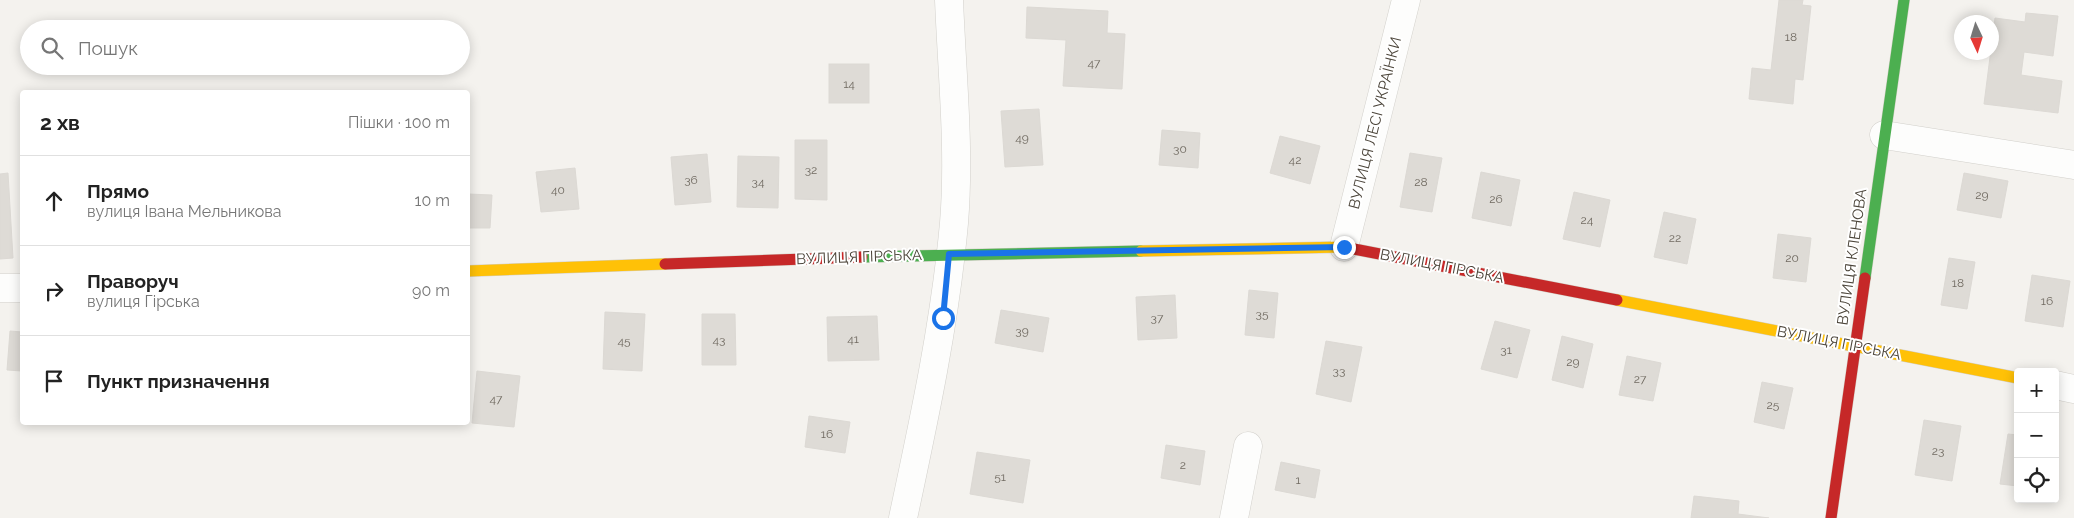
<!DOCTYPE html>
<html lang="uk">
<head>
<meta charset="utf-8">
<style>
  body { margin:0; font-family:Raleway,sans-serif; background:#f2f2f2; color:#222 }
  .controls { position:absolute; right:15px; bottom:15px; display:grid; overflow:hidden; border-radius:5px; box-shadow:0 2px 12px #0003 }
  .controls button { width:45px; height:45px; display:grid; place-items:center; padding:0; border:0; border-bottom:1px solid #e0e0e0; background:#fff; color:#222; font:25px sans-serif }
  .compass { position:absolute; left:1954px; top:15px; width:45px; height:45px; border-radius:50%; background:#fff; box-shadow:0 2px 12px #0003; rotate:176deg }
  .stop { position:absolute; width:15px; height:15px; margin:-11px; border:4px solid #1a73e8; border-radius:50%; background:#fff }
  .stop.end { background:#1a73e8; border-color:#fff; box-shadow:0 1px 5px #0008 }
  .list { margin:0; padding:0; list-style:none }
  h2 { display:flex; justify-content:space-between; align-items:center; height:65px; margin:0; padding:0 20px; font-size:21px }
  h2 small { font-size:16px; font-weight:400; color:#767676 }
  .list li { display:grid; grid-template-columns:32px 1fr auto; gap:15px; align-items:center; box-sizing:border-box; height:90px; padding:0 20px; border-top:1px solid #e0e0e0 }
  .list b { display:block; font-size:19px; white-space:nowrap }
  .list p { margin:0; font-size:16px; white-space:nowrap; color:#767676 }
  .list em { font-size:16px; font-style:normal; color:#767676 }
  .icon { flex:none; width:28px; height:28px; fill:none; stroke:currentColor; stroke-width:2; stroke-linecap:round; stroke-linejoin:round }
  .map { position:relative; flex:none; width:2074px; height:518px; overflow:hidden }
  .search { position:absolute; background:#fff; box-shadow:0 2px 12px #0003; left:20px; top:20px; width:450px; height:55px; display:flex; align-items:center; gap:12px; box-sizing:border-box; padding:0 18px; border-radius:28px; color:#767676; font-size:19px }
  .panel { position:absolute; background:#fff; box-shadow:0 2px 12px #0003; left:20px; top:90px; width:450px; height:335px; border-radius:5px }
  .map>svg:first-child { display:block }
  .building { fill:#dedbd6; stroke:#dcd9d4 }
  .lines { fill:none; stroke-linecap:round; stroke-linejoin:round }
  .street-casing { stroke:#d2d0cb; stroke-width:29 }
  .fast-casing { stroke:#d3cfc5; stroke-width:12 }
  .slow-casing { stroke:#d3cfc5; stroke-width:12 }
  .jam-casing { stroke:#d3cfc5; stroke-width:12 }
  .street { stroke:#fdfdfc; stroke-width:28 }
  .fast { stroke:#4caf50; stroke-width:11 }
  .slow { stroke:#ffc107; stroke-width:11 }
  .jam { stroke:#c62828; stroke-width:11 }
  .route { stroke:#1a73e8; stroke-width:6 }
  .labels { text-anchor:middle; stroke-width:4; stroke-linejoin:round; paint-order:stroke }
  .number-label { font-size:12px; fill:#706a61 }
  .street-label { font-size:15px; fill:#4b4439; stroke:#fff }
</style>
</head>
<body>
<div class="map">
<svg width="2074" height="518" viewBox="0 0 2074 518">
  <rect width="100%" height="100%" fill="#f4f2ee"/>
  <g class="building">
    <path d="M1779,0H1803L1802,5L1811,6L1803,80L1795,79L1793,104L1749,99L1752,68L1771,70Z"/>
    <path d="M1027,7L1108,11L1107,33L1125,34L1122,89L1063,86L1066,40L1026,38Z"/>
    <path d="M2026,13L2058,16L2053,56L2024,52L2021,75L2062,81L2058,113L1984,104L1995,18L2025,22Z"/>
    <rect x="829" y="64" width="40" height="39"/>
    <path d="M1039,109L1043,165L1005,167L1001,111Z"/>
    <path d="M1162,130L1200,133L1198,168L1159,165Z"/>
    <path d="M1280,136L1320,146L1310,184L1270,173Z"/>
    <path d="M795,140H827V200L795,199Z"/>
    <path d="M1410,153L1442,158L1432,212L1400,207Z"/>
    <path d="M707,154L711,202L675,205L671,157Z"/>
    <path d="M738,156L779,157L778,208L737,207Z"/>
    <path d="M575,168L579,209L541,212L536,172Z"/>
    <path d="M1481,172L1520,180L1511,226L1472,218Z"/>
    <path d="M8,173L13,258L0,259V174Z"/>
    <path d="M1964,173L2008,181L2001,218L1957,210Z"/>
    <path d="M1574,192L1610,200L1600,247L1563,239Z"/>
    <path d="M468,194L492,195L490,228H468Z"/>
    <path d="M1664,212L1696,219L1687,264L1654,257Z"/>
    <path d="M1778,234L1811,238L1806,282L1773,278Z"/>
    <path d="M1949,258L1975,262L1967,309L1941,305Z"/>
    <path d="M2032,275L2070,281L2063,327L2025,321Z"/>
    <path d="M1249,290L1278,293L1274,338L1245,335Z"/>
    <path d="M1175,295L1177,338L1138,340L1136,297Z"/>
    <path d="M1001,310L1049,318L1043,352L995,343Z"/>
    <path d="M605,312L645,314L642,371L603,369Z"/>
    <path d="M702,314H735L736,365H702Z"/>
    <path d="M877,316L879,360L828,361L827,317Z"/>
    <path d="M1495,321L1530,330L1517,378L1481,369Z"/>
    <path d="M10,331L22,332V371L7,370Z"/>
    <path d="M1562,336L1593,344L1583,388L1552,380Z"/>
    <path d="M1326,341L1362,347L1351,402L1316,394Z"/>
    <path d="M1627,356L1661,363L1653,401L1619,395Z"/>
    <path d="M477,371L520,376L514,427L472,423Z"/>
    <path d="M1762,382L1793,388L1784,429L1754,422Z"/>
    <path d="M809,416L850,422L845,453L805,447Z"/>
    <path d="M1924,420L1961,426L1952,481L1915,475Z"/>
    <path d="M2008,434L2018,435V486L2000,484Z"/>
    <path d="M1166,445L1205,451L1200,485L1161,478Z"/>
    <path d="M977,452L1030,460L1023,503L970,494Z"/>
    <path d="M1281,462L1320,470L1315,498L1275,490Z"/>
    <path d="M1694,496L1739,501L1738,514L1769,518H1691Z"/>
  </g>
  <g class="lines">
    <g class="street-casing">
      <g id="street">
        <path d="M1884,135L2074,165"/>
        <path d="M1344,247L1406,0"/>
        <path d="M0,288H22"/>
        <path d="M2055,385L2074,389"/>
        <path d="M903,518C924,420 945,323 954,223C960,150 952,74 949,0"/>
        <path d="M1234,518L1248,446"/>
      </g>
    </g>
    <g class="fast-casing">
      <g id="fast">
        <path d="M862,257L1141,251"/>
        <path d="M1865,278L1904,0"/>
      </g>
    </g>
    <g class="slow-casing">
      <g id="slow">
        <path d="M1141,251L1344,247L1354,249"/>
        <path d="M468,271L665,264"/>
        <path d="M1617,300L2018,378"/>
      </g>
    </g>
    <g class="jam-casing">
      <g id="jam">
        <path d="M1354,249L1617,300"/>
        <path d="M665,264L862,257"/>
        <path d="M1831,518L1865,278"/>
      </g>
    </g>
    <use href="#street" class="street"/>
    <use href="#fast" class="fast"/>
    <use href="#slow" class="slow"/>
    <use href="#jam" class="jam"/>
  </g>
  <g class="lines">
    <path class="route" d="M943,318L949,254L1344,247"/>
  </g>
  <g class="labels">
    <g class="number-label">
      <text x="1791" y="41">18</text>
      <text x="1094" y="67">47</text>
      <text x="849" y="88">14</text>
      <text x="1022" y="142">49</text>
      <text x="1180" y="153">30</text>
      <text x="1295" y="164">42</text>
      <text x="811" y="174">32</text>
      <text x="691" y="184">36</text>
      <text x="758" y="186">34</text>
      <text x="1421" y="186">28</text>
      <text x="558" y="194">40</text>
      <text x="1982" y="199">29</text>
      <text x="1496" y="203">26</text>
      <text x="1587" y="224">24</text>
      <text x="1675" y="242">22</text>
      <text x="1792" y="262">20</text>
      <text x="1958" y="287">18</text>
      <text x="2047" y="305">16</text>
      <text x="1262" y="318">35</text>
      <text x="1157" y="322">37</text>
      <text x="1022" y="335">39</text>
      <text x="853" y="343">41</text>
      <text x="719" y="344">43</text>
      <text x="624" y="345">45</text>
      <text x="1506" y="354">31</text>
      <text x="1573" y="366">29</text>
      <text x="1339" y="375">33</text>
      <text x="1640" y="383">27</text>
      <text x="496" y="403">47</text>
      <text x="1773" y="409">25</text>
      <text x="827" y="438">16</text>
      <text x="1938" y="455">23</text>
      <text x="1183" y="469">2</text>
      <text x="1000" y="481">51</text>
      <text x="1298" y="484">1</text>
    </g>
    <g class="street-label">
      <text transform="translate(1375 123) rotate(-76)" y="5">ВУЛИЦЯ ЛЕСІ УКРАЇНКИ</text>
      <text transform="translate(859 257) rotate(-2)" y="5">ВУЛИЦЯ ГІРСЬКА</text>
      <text transform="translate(1852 257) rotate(-82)" y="5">ВУЛИЦЯ КЛЕНОВА</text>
      <text transform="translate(1442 266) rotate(11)" y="5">ВУЛИЦЯ ГІРСЬКА</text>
      <text transform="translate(1839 343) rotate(11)" y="5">ВУЛИЦЯ ГІРСЬКА</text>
    </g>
  </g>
</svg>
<div class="controls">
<button>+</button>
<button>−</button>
<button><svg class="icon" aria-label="locate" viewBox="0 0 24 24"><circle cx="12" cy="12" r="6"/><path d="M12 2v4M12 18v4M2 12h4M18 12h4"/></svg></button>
</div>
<svg class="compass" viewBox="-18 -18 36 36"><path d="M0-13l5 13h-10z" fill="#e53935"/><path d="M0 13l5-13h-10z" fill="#767676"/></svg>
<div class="stop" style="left:943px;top:318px"></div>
<div class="stop end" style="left:1344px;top:247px"></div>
<div class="search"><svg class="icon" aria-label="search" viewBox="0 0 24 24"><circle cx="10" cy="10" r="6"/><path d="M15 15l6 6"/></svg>Пошук</div>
<section class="panel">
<h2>2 хв<small>Пішки · 100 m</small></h2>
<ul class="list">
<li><svg class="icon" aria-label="ahead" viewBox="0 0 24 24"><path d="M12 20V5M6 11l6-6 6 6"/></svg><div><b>Прямо</b><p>вулиця Івана Мельникова</p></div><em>10 m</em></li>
<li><svg class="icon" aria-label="right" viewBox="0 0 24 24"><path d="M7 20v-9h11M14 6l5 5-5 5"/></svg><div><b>Праворуч</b><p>вулиця Гірська</p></div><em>90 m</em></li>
<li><svg class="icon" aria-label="arrive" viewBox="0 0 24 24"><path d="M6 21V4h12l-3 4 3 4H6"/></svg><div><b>Пункт призначення</b></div></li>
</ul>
</section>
</div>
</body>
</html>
